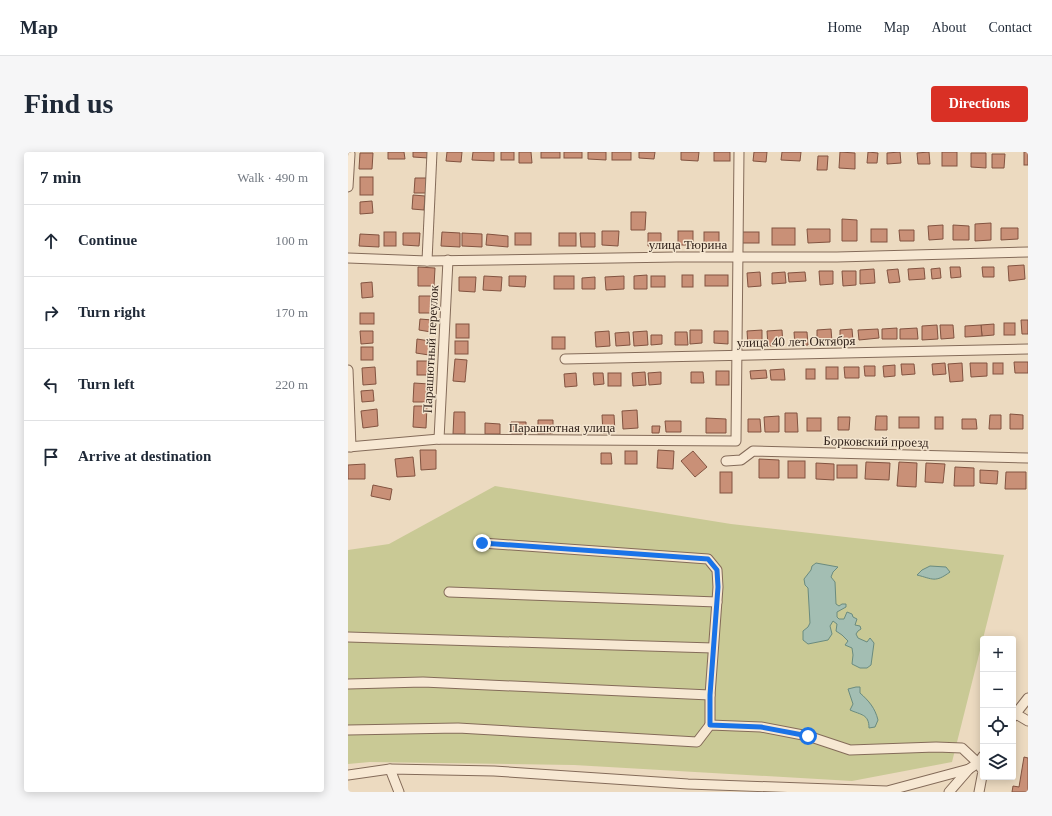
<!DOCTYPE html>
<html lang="en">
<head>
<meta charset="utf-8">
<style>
  body { margin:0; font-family:"Times New Roman",serif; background:#f6f6f7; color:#1f2937 }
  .controls { position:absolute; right:12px; bottom:12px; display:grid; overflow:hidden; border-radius:4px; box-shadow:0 2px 10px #0003 }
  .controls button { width:36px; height:36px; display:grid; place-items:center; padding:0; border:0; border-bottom:1px solid #e0e1e3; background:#fff; color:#1f2937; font:20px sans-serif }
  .stop { position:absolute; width:12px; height:12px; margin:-9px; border:3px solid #1a73e8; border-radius:50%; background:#fff }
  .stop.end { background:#1a73e8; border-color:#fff; box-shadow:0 1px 4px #0008 }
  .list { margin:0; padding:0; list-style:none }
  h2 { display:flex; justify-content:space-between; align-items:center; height:52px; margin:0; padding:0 16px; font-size:17px }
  h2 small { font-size:13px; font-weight:400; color:#747a83 }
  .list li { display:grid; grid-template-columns:26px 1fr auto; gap:12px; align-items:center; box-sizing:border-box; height:72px; padding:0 16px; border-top:1px solid #e0e1e3 }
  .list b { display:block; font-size:15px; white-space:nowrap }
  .list em { font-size:13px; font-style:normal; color:#747a83 }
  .icon { flex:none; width:22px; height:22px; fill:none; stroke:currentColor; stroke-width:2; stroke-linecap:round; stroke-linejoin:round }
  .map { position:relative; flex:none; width:680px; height:640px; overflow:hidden; border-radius:4px }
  header { display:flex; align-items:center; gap:24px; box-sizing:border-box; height:56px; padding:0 20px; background:#fff; border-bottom:1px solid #e0e1e3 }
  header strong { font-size:19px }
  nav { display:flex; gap:22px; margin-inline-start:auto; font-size:14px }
  .intro { display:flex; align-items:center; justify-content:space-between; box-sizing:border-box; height:96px; padding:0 24px }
  h1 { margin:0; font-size:28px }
  .button { padding:10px 18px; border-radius:4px; background:#d93025; color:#fff; font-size:14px; font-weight:700 }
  main { display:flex; gap:24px; padding:0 24px }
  aside { flex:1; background:#fff; border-radius:4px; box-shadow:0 2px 10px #0003 }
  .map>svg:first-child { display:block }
  .green { fill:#c9c995 }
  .water { fill:#a3beb3; stroke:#6a8b7f }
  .building { fill:#c99077; stroke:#825340 }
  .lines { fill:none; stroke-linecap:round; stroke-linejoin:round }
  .minor-casing { stroke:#846b59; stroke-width:11 }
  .minor { stroke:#f7e8d3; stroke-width:9 }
  .route { stroke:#1a73e8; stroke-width:5 }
  .labels { text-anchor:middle; stroke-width:3; stroke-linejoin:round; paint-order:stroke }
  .street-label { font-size:13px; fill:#34251d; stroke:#f4e5cf }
</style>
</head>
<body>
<header>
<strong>Map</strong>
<nav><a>Home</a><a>Map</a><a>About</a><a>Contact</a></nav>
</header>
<div class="intro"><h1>Find us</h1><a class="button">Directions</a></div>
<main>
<aside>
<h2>7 min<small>Walk · 490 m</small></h2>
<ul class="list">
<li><svg class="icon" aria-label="ahead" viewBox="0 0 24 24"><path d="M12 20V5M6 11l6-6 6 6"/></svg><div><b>Continue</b></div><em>100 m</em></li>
<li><svg class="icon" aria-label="right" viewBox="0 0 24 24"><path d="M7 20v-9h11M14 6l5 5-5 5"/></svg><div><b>Turn right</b></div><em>170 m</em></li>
<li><svg class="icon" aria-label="left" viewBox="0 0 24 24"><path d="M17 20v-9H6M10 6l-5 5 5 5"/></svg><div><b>Turn left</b></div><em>220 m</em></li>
<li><svg class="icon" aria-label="arrive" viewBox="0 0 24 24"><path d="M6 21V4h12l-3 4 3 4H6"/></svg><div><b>Arrive at destination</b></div></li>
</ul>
</aside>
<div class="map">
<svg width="680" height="640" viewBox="0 0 680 640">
  <rect width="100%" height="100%" fill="#ecdac0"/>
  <path class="green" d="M147,334L383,372L656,403L604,610L504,629L226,613L22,610L0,612V398L41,392Z"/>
  <g class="water">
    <path d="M468,411L490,415L485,420L483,425L487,430L488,452L491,454L494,452H498V455L489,460V465L491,467H496L499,460L504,462L505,465L509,467L507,473L512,474L513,477L510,479L508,482L510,486L519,490L522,486L526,491L523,513L519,516H512L504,512L505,503L504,496L497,493L500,489L494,483L488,479L489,472L485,469L482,474L484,482L480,488L460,492L455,488V479L460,475L462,471L460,436L457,433L456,427L463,418L464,414Z"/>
    <path d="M582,414L598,415L602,420C587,431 585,427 569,423L574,418Z"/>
    <path d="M508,535H512V541C521,549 527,556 530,568L527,575L521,576C521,562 513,563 502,558L505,552L500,537Z"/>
  </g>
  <g class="building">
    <path d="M40,0H56L57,7H40Z"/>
    <path d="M65,0H80V6L65,5Z"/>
    <path d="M99,0H114L113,10L98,9Z"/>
    <path d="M125,0H146V9L124,8Z"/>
    <rect x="153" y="0" width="13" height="8"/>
    <path d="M171,0H183L184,11H171Z"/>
    <rect x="193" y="0" width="19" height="6"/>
    <rect x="216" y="0" width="18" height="6"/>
    <path d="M240,0H258V8L240,7Z"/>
    <rect x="264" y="0" width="19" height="8"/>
    <path d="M291,0H307L306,7L291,6Z"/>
    <path d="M333,0H351L350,9L333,8Z"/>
    <rect x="366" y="0" width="16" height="9"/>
    <path d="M406,0H419L418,10L405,9Z"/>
    <path d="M434,0H453L452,9L433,8Z"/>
    <path d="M492,0L507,1V17L491,16Z"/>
    <path d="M520,0L530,1L529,11H519Z"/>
    <path d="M552,0L553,11L539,12V1Z"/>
    <path d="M581,0L582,12H570L569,1Z"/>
    <rect x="594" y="0" width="15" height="14"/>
    <rect x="676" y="0" width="4" height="13"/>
    <path d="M12,1H25L24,17H11Z"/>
    <path d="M623,1H638V16L623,15Z"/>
    <path d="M644,2H657L656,16H644Z"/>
    <path d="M470,4H480L479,18H469Z"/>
    <rect x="12" y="25" width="13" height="18"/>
    <path d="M67,26H79L78,41H66Z"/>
    <path d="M65,43L77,44L76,58L64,57Z"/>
    <path d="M24,49L25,61L12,62V50Z"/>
    <path d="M283,60H298L297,78H283Z"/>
    <path d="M494,67L509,68V89H494Z"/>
    <path d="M643,71V88L627,89V72Z"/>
    <path d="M595,73V87L581,88L580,74Z"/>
    <path d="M605,73L621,74V88H605Z"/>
    <rect x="424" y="76" width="23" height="17"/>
    <path d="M653,76H670V87L653,88Z"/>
    <path d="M459,77H482V90L460,91Z"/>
    <rect x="523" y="77" width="16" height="13"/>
    <path d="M551,78H566V89H552Z"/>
    <path d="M254,79H271L270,94L254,93Z"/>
    <rect x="330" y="79" width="15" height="14"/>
    <rect x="36" y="80" width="12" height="14"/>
    <path d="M94,80L112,81V95L93,94Z"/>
    <rect x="356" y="80" width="15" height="13"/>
    <rect x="394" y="80" width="17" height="11"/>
    <path d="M55,81H72L71,94L55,93Z"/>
    <path d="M114,81L134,82V95L114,94Z"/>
    <rect x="167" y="81" width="16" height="12"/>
    <rect x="211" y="81" width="17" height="13"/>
    <path d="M232,81H247V95H233Z"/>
    <path d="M300,81H313V93L300,94Z"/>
    <path d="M12,82L31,83V95L11,94Z"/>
    <path d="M139,82L160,84V95L138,93Z"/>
    <path d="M676,113L677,127L661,129L660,114Z"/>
    <path d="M70,115L87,116L86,134H70Z"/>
    <path d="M602,115H612L613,125L603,126Z"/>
    <path d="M634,115H646V125H635Z"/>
    <path d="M576,116L577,127L561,128L560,117Z"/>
    <path d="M592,116L593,126L584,127L583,117Z"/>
    <path d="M526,117L527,131L512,132V118Z"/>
    <path d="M550,117L552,130L541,131L539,118Z"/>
    <path d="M471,119H485V132L472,133Z"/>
    <path d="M494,119H508V133L495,134Z"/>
    <path d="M412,120L413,134L400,135L399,121Z"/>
    <path d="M437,120L438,131L424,132V121Z"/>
    <path d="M457,120L458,129L441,130L440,121Z"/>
    <path d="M299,123V137H286V124Z"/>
    <rect x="334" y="123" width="11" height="12"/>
    <rect x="357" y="123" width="23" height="11"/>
    <path d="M136,124L154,125L153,139L135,138Z"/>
    <path d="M161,124H178L177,135L161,134Z"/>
    <rect x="206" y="124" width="20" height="13"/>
    <path d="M276,124V137L258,138L257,125Z"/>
    <rect x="303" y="124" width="14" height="11"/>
    <path d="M111,125H128L127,140L111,139Z"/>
    <path d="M247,125V137H234V126Z"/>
    <path d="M24,130L25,145L14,146L13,131Z"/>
    <path d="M71,144H86L85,161H71Z"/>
    <rect x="12" y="161" width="14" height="11"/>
    <path d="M72,167L84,168L83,180L71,178Z"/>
    <path d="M673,168H680V182H674Z"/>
    <rect x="656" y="171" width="11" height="12"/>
    <rect x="108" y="172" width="13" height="14"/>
    <path d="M646,172V183L634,184L633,173Z"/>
    <path d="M589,173L590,187L574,188V174Z"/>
    <path d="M592,173H605L606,186L593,187Z"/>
    <path d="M633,173L634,184L617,185V174Z"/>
    <path d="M549,176V187H534V177Z"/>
    <path d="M569,176L570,187H552V177Z"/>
    <path d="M483,177L484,190L469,191V178Z"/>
    <path d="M504,177L505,189L492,190V178Z"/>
    <path d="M530,177L531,186L511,188L510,178Z"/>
    <path d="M342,178H354V191L342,192Z"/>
    <path d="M414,178V193L400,194L399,179Z"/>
    <path d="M434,178L435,193L420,194L419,179Z"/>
    <path d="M12,179H25V191L13,192Z"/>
    <path d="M261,179L262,194L248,195L247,180Z"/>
    <path d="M299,179L300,193L286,194L285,180Z"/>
    <path d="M366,179H380V192L366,191Z"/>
    <path d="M281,180L282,193L268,194L267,181Z"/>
    <path d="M327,180H339L340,193H327Z"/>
    <path d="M446,180H459L460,193L447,194Z"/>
    <path d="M303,183H314V192L303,193Z"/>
    <rect x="204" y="185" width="13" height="12"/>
    <path d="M69,187L82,189L81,203L68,201Z"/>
    <rect x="107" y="189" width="13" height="13"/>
    <rect x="13" y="195" width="12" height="13"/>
    <path d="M107,207L119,208L117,230L105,229Z"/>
    <rect x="69" y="209" width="12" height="14"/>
    <path d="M666,210H680V221H667Z"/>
    <path d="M597,211L598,222L585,223L584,212Z"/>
    <path d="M614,211L615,229L602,230L600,212Z"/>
    <path d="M622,211H639V224L623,225Z"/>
    <rect x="645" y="211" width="10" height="11"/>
    <path d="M553,212H566L567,222L554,223Z"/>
    <path d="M547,213V224L536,225L535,214Z"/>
    <path d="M516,214H527V224H517Z"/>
    <path d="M27,215L28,232L15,233L14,216Z"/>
    <rect x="478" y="215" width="12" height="12"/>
    <path d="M496,215H511V226H497Z"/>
    <path d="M436,217L437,228H423L422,218Z"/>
    <rect x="458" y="217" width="9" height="10"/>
    <path d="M418,218L419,226L403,227L402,219Z"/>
    <rect x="368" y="219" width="13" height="14"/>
    <path d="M297,220L298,233L285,234L284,221Z"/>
    <path d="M313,220V232L301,233L300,221Z"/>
    <path d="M343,220H355L356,231H343Z"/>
    <path d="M228,221L229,234L217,235L216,222Z"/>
    <path d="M245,221H255L256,232L246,233Z"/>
    <rect x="260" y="221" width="13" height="13"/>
    <path d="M66,231L81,232L80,250H65Z"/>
    <path d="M25,238L26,249L14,250L13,239Z"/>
    <path d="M66,254H79L78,276L65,275Z"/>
    <path d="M29,257L30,274L15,276L13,259Z"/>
    <path d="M289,258L290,276L275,277L274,259Z"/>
    <path d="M106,260H117V282H105Z"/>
    <path d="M437,261H449L450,280H437Z"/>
    <path d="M662,262L675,263V277H662Z"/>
    <path d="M254,263H266L267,280L255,281Z"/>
    <path d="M642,263H653V277H641Z"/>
    <path d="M431,264V280H417L416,265Z"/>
    <path d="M528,264H539V278H527Z"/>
    <path d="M490,265H502L501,278H490Z"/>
    <rect x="551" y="265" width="20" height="11"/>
    <rect x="587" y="265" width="8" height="12"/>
    <path d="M358,266L378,267V281H358Z"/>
    <rect x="459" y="266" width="14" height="13"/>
    <path d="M400,267H412L413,280H400Z"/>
    <path d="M614,267H628L629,277H614Z"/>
    <path d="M190,268H205V281L190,282Z"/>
    <path d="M317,269H333V280H318Z"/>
    <path d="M163,270H178V281L164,282Z"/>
    <path d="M137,271L152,272V282H137Z"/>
    <path d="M304,274H312L311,281H304Z"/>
    <path d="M72,298H88V317L73,318Z"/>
    <path d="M310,298L326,299L325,317L309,316Z"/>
    <rect x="277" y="299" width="12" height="13"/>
    <path d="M345,299L359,315L347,325L333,309Z"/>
    <path d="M253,301H263L264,312H253Z"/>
    <path d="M65,305L67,324L49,325L47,307Z"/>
    <path d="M411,307L431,308V326H411Z"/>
    <rect x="440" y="309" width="17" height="17"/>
    <path d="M518,310L542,311L541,328L517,327Z"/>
    <path d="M551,310L569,311L568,335L549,334Z"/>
    <path d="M468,311L486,312V328L468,327Z"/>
    <path d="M578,311L597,312L595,331L577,330Z"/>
    <path d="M17,312V327H0V313Z"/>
    <rect x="489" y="313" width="20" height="13"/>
    <path d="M607,315L626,316V334H606Z"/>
    <path d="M632,318L650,319L649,332L632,331Z"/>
    <rect x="372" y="320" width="12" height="21"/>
    <path d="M658,320H678V337H657Z"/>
    <path d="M25,333L44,337L42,348L23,344Z"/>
    <path d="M676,605L680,606V640H664L665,634L671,635Z"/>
  </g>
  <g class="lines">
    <g class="minor-casing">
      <g id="minor">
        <path d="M0,35L2,2"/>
        <path d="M0,106L79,109L328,105H489L680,100"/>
        <path d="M79,109L84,0"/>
        <path d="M217,207L680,197"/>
        <path d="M0,218L3,295"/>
        <path d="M91,287L100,108"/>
        <path d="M0,295L91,287L388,289L391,0"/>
        <path d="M378,309L393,308L405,299L680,306"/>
        <path d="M134,391L360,407L369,418L370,435L362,543V573"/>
        <path d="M101,440L369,450"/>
        <path d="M0,485L365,496"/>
        <path d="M0,532L75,530L362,543"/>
        <path d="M668,562L680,569"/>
        <path d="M665,565L680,546"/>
        <path d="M0,578L110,576L349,590L362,573L413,575L460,584L502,598L588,595L614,596L630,611L635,619L631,640"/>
        <path d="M42,617L51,640"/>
        <path d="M0,623L42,617L146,619L340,632L539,639L621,617"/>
        <path d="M601,640L621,617L630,611L635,604"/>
      </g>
    </g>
    <use href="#minor" class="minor"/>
  </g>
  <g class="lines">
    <path class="route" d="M134,391L360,407L369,418L370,435L362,543V573L413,575L460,584"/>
  </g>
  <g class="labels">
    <g class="street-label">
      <text x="340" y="97">улица Тюрина</text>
      <text transform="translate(448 189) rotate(-1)" y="5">улица 40 лет Октября</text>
      <text transform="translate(82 197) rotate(-87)" y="5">Парашютный переулок</text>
      <text x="214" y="280">Парашютная улица</text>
      <text transform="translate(528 289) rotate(1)" y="5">Борковский проезд</text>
    </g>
  </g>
</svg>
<div class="controls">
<button>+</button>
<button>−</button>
<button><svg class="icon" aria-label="locate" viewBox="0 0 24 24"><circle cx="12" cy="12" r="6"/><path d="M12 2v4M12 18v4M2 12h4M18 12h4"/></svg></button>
<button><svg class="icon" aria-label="layers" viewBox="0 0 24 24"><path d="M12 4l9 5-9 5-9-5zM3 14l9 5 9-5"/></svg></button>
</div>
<div class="stop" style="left:460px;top:584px"></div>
<div class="stop end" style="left:134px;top:391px"></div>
</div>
</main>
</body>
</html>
